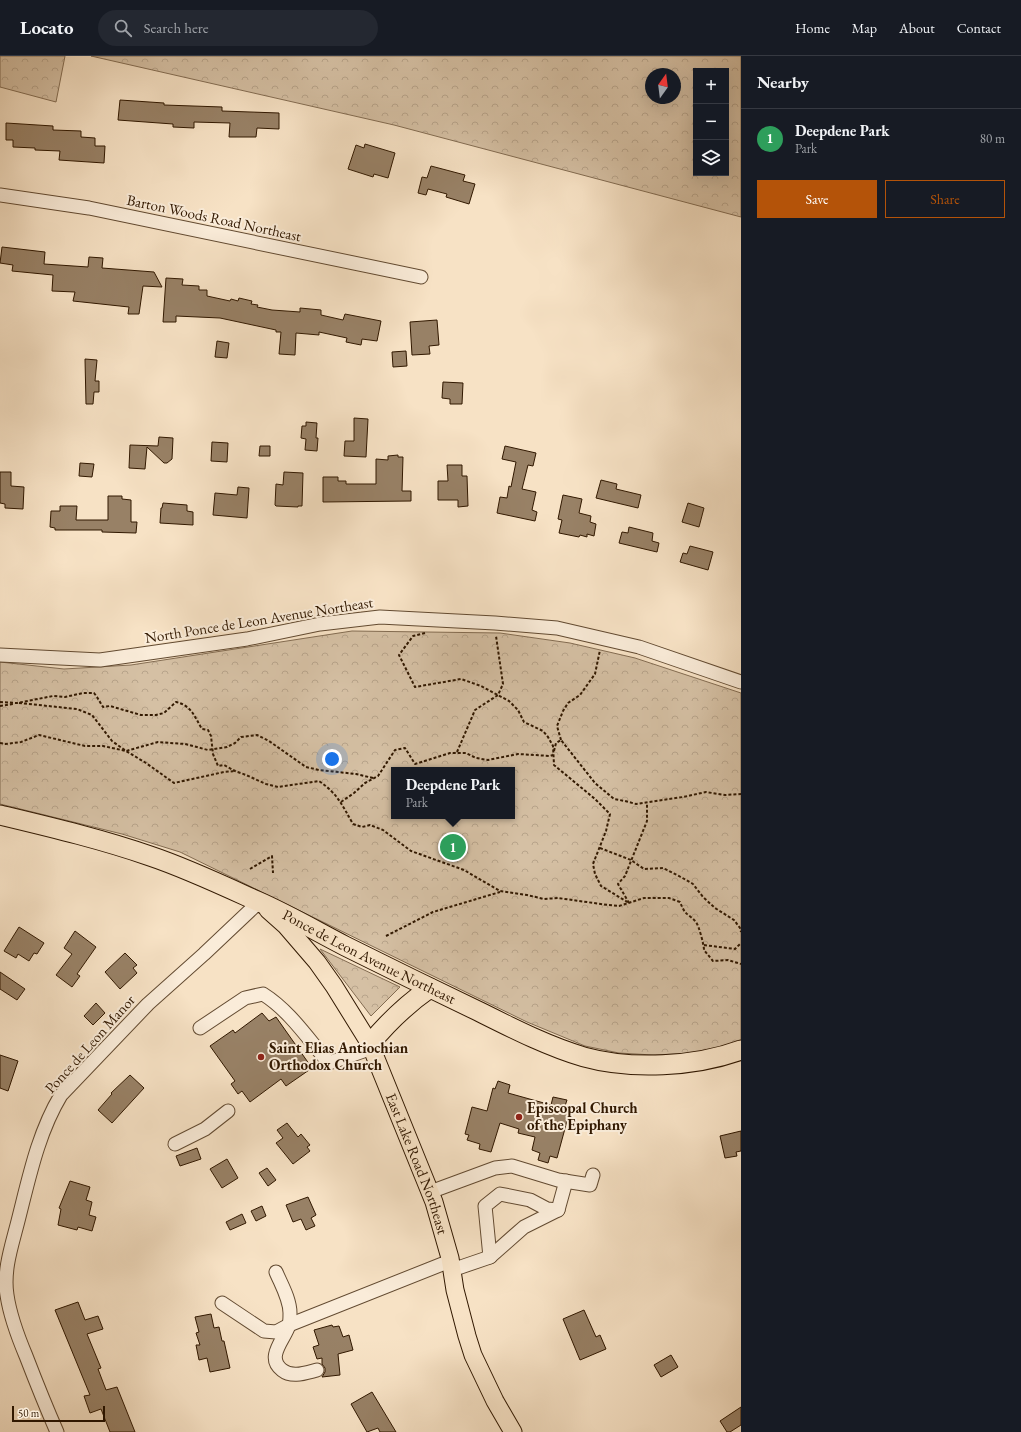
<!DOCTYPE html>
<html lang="en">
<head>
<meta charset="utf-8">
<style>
  body { margin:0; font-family:"EB Garamond",serif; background:#242831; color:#f1f3f6 }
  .controls { position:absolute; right:12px; top:12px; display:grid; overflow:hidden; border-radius:0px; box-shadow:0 4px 16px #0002 }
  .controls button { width:36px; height:36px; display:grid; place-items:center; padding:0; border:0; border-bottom:1px solid #363941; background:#171b24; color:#f1f3f6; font:20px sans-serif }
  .compass { position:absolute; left:645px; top:12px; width:36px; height:36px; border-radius:50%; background:#171b24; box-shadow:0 4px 16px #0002; rotate:14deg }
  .scale { position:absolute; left:12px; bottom:10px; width:93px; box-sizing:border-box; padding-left:4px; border:2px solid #311800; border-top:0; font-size:11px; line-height:14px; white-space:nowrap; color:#311800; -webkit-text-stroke:3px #faecd9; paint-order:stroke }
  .you { position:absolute; left:332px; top:703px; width:14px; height:14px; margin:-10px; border:3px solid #fff; border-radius:50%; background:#1a73e8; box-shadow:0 0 0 6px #1a73e833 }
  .badge { display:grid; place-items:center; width:26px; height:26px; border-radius:50%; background:#b45309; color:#fff; font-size:13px; font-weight:700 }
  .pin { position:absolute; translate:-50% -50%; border:2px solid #fff; box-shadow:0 1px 4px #0006 }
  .popup { position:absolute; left:391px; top:711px; width:124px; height:52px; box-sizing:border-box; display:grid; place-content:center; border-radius:0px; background:#171b24; filter:drop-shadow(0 1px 3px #0005); font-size:13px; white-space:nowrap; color:#9ea1a6 }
  .popup b { font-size:15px; color:#f1f3f6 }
  .popup::after { content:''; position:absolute; left:50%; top:100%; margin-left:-8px; border:8px solid transparent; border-top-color:#171b24 }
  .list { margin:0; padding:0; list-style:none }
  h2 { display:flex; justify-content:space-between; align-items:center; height:52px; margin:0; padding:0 16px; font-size:17px }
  h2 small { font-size:13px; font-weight:400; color:#9ea1a6 }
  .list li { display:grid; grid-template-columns:26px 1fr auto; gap:12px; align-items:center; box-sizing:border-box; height:60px; padding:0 16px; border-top:1px solid #363941 }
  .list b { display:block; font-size:15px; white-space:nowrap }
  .list p { margin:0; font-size:13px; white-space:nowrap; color:#9ea1a6 }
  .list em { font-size:13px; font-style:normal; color:#9ea1a6 }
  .actions { display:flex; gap:8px; padding:12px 16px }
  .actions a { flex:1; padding:9px 0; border:1px solid #b45309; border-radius:0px; text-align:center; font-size:14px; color:#b45309 }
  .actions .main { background:#b45309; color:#fff }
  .icon { flex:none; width:22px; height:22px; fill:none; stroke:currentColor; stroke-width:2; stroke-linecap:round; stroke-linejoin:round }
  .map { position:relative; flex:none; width:741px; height:1376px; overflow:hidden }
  header { display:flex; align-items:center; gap:24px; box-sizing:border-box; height:56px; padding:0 20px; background:#171b24; border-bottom:1px solid #363941 }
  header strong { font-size:19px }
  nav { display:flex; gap:22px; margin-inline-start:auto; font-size:14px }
  .search { width:280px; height:36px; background:#242831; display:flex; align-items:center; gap:10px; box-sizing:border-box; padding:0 14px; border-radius:22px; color:#9ea1a6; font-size:15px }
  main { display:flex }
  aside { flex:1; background:#171b24 }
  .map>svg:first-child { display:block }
  .forest { fill:url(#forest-crowns); stroke:#836c52; fill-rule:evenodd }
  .building { fill:#988166; stroke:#311800 }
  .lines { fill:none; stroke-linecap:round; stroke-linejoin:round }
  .minor-casing { stroke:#624a31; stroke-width:15 }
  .major-casing { stroke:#311800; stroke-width:19 }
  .highway-casing { stroke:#311800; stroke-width:21 }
  .path { stroke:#311800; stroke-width:2; stroke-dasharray:3 2; stroke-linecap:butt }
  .minor { stroke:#faecd9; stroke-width:13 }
  .major { stroke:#f7e2c5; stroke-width:17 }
  .highway { stroke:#f7e2c5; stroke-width:19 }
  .poi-dot { fill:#8f2418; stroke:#faecd9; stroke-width:1.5 }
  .labels { text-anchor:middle; stroke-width:4; stroke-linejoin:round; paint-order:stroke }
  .street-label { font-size:15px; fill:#311800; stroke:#faecd9 }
  .poi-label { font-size:15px; font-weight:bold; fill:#311800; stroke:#faecd9; text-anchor:start }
</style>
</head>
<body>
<header>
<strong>Locato</strong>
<div class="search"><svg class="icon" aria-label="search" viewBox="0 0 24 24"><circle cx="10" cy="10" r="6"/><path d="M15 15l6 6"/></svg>Search here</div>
<nav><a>Home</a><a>Map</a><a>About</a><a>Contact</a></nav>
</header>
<main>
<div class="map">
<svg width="741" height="1376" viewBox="0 0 741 1376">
  <defs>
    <pattern id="forest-crowns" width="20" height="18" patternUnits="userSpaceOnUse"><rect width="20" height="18" fill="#d5c0a4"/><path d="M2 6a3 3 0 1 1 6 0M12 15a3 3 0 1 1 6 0" fill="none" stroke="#b7a48b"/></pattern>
  </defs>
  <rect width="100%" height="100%" fill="#f7e2c5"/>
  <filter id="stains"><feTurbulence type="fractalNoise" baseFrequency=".005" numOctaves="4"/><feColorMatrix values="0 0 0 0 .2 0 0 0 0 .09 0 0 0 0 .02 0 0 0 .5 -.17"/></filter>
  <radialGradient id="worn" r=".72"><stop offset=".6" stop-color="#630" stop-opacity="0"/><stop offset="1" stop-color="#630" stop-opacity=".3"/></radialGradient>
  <g class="forest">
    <path d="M0,0H65L56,46L0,31Z"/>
    <path d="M91,0H741V161L394,69ZM696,15H726V117H696ZM651,18H675V42H651Z"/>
    <path d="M352,575L500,577L570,587L635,602L741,637V986L699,997L653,999L619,997L585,990L527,966L180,796L122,778L0,748V606L64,613L131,609ZM394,714H512V760H394Z"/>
    <path d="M320,893L400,931L371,960Z"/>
  </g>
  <g class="building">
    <path d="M120,44L164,47V49L222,51V55L279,57V73L257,72L256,81H229L230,67L194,66V72L173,71V68L118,64Z"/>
    <path d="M6,67L53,70V74L81,75V81L95,82V90H105L104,107L59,104L60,95L35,94V92L13,91V84H6Z"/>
    <path d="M365,88L395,97L388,122L374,118L373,121L348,113L356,89L364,92Z"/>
    <path d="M431,110L465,119L463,125L475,128L469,148L446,141L447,138L428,133L426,139L418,137L422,121L427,122Z"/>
    <path d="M2,191L45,196L44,208L88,211L89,201L103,202L102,212L154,216L162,231L143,230L139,258H128L129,251L73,245L75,236L52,235L53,219L12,215L13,209L0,207Z"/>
    <path d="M166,222L183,223L182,229L199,230V234H207V240L230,245L231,243L238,245L239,242L252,245L251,248L258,249L257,251L272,254L300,256V252L321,254V259L343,264L345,258L381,265L377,285L362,283L361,289L346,286L347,282L319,276V279L296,277L295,299L279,298L281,276H276V274L220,262L176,260V266H163Z"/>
    <path d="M437,264L439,289L429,290L430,298L412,299L410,266Z"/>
    <path d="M217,285L229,287L227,302L215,301Z"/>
    <path d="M406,295L407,310L393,311L392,296Z"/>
    <path d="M85,303L97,304L95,325H99V336H94L93,348H86Z"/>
    <path d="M443,326L463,327L462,348H450V343L442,342Z"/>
    <path d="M354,362L368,363L366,401L344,400L345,385H354Z"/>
    <path d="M306,366L317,367L316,382H318L317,395L305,394L306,383L301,382L302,370H306Z"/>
    <path d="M159,381L173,382L172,403L167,407H164L147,391L145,413L129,412L130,389L158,390Z"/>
    <path d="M212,386L228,387L227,406L211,405Z"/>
    <path d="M260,390H270V400H259Z"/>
    <path d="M505,390L536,397L533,410L528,409L522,433L536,436L532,454L537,456L535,465L497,457L500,441L507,442L509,430L511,431L516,406L502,403Z"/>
    <path d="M398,399V401H403L402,435H411V445L323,446V421H338V425H346V428H376V403L388,404V400Z"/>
    <path d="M80,407L94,408L92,421L79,420Z"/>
    <path d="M447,409H462V420H467L468,450L458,451V444H438V425H448Z"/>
    <path d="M0,416H11V430L24,431L23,453L5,452V448L0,447Z"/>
    <path d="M284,416L303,417L302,450H298V451L276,450L275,449L276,428L283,429Z"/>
    <path d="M601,424L617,428L616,433L641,439L638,452L596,442Z"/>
    <path d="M238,431L249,432L247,462L213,459L215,437L237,439Z"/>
    <path d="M563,439L582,443L579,457L591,460L590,466L596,468L594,480L587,478V481L580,479L579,481L559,477L562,464L558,463Z"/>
    <path d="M108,440H122V443L131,444V466H137L136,477L102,476V474H55V472L50,471L51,455H60V450H77L76,464H108Z"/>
    <path d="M163,447L187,449V455L193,456V469L160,467L161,452H162Z"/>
    <path d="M688,447L704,452L699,471L682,466Z"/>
    <path d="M629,471L653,477L652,485L659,487L657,496L619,487L622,476L628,477Z"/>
    <path d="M690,490L713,496L708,514L680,506L683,497L687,498Z"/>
    <path d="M19,871L44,887L37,898L34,897L29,905L18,898L16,902L4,895Z"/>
    <path d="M75,875L96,891L77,918L80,920L72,931L56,919L72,898L64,892Z"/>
    <path d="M125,897L137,909L133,912L137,917L120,933L105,916Z"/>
    <path d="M0,916L25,933L17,944L0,933Z"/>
    <path d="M96,947L105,957L93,969L84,960Z"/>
    <path d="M262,957L269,965L276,961L312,1012L286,1030L281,1023L250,1046L242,1035L238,1038L231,1028L235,1025L210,990L233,974L235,977Z"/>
    <path d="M0,999L18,1005L8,1035L0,1032Z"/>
    <path d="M130,1019L144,1032L112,1067L98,1054L112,1038L111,1037Z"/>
    <path d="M498,1025L510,1029L508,1037L551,1049L553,1041L567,1044L564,1053L570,1054L557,1102L550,1100L548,1107L538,1104L540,1097L532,1094L535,1081L518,1077L519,1073L500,1067L491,1096L479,1093L480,1088L467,1084L469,1079L465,1078L472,1051L487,1055L493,1032L495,1033Z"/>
    <path d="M287,1067L298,1081L301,1078L310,1089L307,1091L310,1095L293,1108L276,1087L283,1082L277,1074Z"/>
    <path d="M741,1075V1095L736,1096L737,1100L725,1102L720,1080Z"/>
    <path d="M197,1092L201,1103L180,1110L176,1100Z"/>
    <path d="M227,1103L238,1122L222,1132L210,1113Z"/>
    <path d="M267,1112L276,1124L268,1130L259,1117Z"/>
    <path d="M70,1125L90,1131L86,1144L92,1146L89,1159L96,1161L92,1175L78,1171L77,1174L58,1169L61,1153L59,1152Z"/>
    <path d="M308,1141L316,1159L311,1162L315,1170L306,1174L301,1163L293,1166L286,1149Z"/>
    <path d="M262,1150L266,1160L256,1165L251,1155Z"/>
    <path d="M242,1158L246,1167L230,1174L226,1166Z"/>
    <path d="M78,1246L85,1264L98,1260L103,1273L87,1278L101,1312L98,1313L106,1334L117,1331L135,1376H110L101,1353L90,1357L84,1340L90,1339L55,1254Z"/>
    <path d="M584,1254L596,1281L600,1279L606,1293L580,1304L563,1263Z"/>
    <path d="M211,1258L214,1272L219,1271L222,1285H224L230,1312L210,1316L207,1302L199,1304L196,1289H200L196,1277L199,1276L195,1261Z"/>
    <path d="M332,1269L333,1271L339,1270L343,1281L349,1279L353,1294L338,1298L340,1319L322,1321L325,1316V1312L322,1308V1302L317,1303L313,1291L319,1289L314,1274Z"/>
    <path d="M671,1299L678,1311L661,1321L654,1309Z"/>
    <path d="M372,1336L396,1376H380L378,1372L367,1376L351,1348Z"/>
    <path d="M741,1351V1369L730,1376H727L720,1365Z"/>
  </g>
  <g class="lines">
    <g class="minor-casing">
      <g id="minor">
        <path d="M0,139L89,152L421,221"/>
        <path d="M0,599L100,604L247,583L320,568L380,561L495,567L557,572L639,591L741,626"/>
        <path d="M200,972L245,942L263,938C290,955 308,983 329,1007L372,992"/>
        <path d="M175,1088L205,1073L228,1055"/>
        <path d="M430,1136L495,1112L512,1110L558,1124L590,1129L593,1119"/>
        <path d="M490,1201L524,1171L558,1154"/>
        <path d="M452,1214L490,1201L485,1150L500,1138L530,1144L547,1153L558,1154L566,1125"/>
        <path d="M276,1216C281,1228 290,1243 290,1257C290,1260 290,1266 289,1269C285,1283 265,1301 282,1314C292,1322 305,1317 317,1314"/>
        <path d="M222,1247L264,1275L276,1276L289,1269L450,1205"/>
        <path d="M57,1376C46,1351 36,1326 26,1300C18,1281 10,1260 7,1239C3,1214 12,1189 18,1165C29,1122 38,1077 61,1039L148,948L204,898L259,846"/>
      </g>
    </g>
    <g class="major-casing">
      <g id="major">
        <path id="s1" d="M268,854L286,870L317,906L334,930L370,988L434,1146L450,1202L455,1234L467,1280L473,1299L495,1345L513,1376"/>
      </g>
    </g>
    <g class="highway-casing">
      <g id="highway">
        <path id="s2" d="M0,759C50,771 101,783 150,800C186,812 222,829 257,845C287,858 316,875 345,890C389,912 434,934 478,955C512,972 547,990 584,1001C631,1014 695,1011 741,994"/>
        <path d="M370,988C388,966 407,948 430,932"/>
      </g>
    </g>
    <g class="path">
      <path d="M425,577L413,580L399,599L415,631L461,623L481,630L509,645L518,654L524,666L543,675L548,681L553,690L554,709L595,743L610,758L606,775L593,808L595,818L601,830L629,847"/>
      <path d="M0,646L17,647L53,640L65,641L83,637H94L97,641L103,651L110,650L141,659H156L164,657L176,646C192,650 194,660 202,673L208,674L211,680L213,698L218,710L224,709L235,715L246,719L266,728L278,731L319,725C338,738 342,749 353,768L362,771L370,769L383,774L411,795L464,814L500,835L527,839L544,843L558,842L608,849L619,850L644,842H669L680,846C686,861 687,856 696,866C699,870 704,889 704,894L713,905L728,904L741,908"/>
      <path d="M19,647L77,653L92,659L112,685L126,695L158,686L185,688L208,694L227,691L235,687L241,681L257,679L269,685L306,711L319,714L356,718L373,722"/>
      <path d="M0,650L13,648"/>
      <path d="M561,684L557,670L563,655L568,647L580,639L595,618L600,594"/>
      <path d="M0,687L5,688L21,686L39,679L85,690H103L126,695L146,707L174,727L224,716L235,715"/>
      <path d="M554,695L556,687L561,684L595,727L614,743L625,745L636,748L683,741L706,736L725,739L741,738"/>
      <path d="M457,696L475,654L498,639L503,628L496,580"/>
      <path d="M341,746L354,737L365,727L378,720L395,694L405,692L415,708L450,697H466L476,702L488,704L518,698L550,700L553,699"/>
      <path d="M600,792L631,804L644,813L663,812L679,820L693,828L703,841L715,852L734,864L740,872L741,876"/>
      <path d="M250,813L272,800L273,817"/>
      <path d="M629,847L618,828L625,820L647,765V748"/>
      <path d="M386,880L433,856L500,836"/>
      <path d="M704,889L735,893L741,887"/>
    </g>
    <use href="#minor" class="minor"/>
    <use href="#major" class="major"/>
    <use href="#highway" class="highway"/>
  </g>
  <g class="poi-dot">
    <circle cx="261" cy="1001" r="4"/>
    <circle cx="519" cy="1061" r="4"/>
  </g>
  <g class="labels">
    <g class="street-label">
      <text transform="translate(214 162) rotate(12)" y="5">Barton Woods Road Northeast</text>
      <text transform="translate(259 564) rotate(-9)" y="5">North Ponce de Leon Avenue Northeast</text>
      <text dy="5" stroke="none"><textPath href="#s2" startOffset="397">Ponce de Leon Avenue Northeast</textPath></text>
      <text transform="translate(90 988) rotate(-48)" y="5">Ponce de Leon Manor</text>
      <text dy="5" stroke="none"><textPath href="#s1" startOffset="298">East Lake Road Northeast</textPath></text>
    </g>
    <g class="poi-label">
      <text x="269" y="997">Saint Elias Antiochian<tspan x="269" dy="17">Orthodox Church</tspan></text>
      <text x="527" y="1057">Episcopal Church<tspan x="527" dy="17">of the Epiphany</tspan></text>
    </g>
  </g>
  <rect width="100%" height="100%" filter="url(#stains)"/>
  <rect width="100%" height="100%" fill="url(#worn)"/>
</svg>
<div class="controls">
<button>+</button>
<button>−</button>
<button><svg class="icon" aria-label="layers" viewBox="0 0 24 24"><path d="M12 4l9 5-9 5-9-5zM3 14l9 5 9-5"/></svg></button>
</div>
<svg class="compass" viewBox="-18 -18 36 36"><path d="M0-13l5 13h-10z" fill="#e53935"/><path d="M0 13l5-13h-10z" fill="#9ea1a6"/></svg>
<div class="scale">50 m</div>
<div class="you"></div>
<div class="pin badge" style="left:453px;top:791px;background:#2e9e5b">1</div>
<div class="popup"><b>Deepdene Park</b>Park</div>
</div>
<aside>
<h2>Nearby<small></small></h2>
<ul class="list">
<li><span class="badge" style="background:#2e9e5b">1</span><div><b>Deepdene Park</b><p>Park</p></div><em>80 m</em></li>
</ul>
<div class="actions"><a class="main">Save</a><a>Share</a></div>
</aside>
</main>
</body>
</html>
